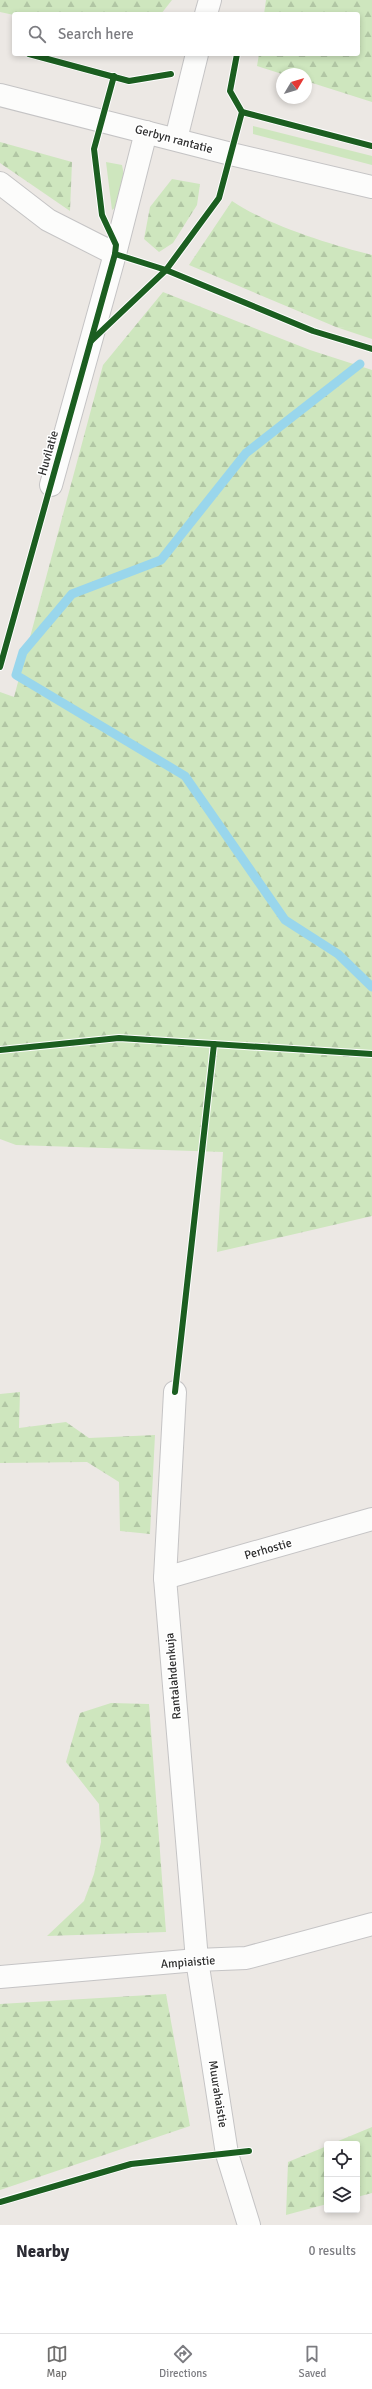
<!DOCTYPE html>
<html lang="en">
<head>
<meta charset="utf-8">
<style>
  body { margin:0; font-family:Signika,sans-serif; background:#f7f7f7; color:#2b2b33 }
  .controls { position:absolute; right:12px; bottom:12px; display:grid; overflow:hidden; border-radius:4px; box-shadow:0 2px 6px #0003 }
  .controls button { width:36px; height:36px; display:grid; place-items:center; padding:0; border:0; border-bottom:1px solid #e1e1e2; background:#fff; color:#2b2b33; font:20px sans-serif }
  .compass { position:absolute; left:276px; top:68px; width:36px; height:36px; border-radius:50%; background:#fff; box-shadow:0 2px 6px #0003; rotate:52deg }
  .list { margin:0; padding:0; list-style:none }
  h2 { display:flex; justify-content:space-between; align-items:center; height:52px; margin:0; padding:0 16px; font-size:17px }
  h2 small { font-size:13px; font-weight:400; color:#7c7c81 }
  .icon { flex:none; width:22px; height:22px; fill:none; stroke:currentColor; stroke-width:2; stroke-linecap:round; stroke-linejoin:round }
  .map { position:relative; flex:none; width:372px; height:2225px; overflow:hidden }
  .search { position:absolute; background:#fff; box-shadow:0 2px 6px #0003; left:12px; right:12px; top:12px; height:44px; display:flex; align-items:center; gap:10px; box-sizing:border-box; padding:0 14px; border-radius:4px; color:#7c7c81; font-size:15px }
  .sheet { height:108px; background:#fff }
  nav { display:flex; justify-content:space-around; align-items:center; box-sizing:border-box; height:56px; border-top:1px solid #e1e1e2; background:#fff; font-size:11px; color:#7c7c81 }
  nav a { display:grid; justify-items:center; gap:2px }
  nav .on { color:#706f6e }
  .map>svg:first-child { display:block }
  .grass { fill:#cee6be }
  .forest { fill:url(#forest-firs) }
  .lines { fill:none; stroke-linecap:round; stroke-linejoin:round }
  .stream { stroke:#99d6ec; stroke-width:9 }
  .minor-casing { stroke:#c5c4c5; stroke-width:24 }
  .tertiary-casing { stroke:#c5c4c5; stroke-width:24 }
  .secondary-casing { stroke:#c5c4c5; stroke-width:24 }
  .minor { stroke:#fcfcfb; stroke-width:22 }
  .tertiary { stroke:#fcfcfb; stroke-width:22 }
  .secondary { stroke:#fcfcfb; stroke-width:22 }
  .cycleway-casing { stroke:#fff; stroke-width:8 }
  .cycleway { stroke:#1b5e20; stroke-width:6 }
  .labels { text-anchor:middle; stroke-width:3; stroke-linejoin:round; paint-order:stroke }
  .street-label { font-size:12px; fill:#2e2e2e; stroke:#fff }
</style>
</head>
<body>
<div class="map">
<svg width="372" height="2225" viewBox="0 0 372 2225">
  <defs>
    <pattern id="forest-firs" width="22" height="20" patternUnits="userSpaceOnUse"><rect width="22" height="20" fill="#cee6be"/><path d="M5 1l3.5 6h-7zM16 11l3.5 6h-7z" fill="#b1c6a4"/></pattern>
  </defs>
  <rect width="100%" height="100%" fill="#ece8e4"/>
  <g class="grass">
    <path d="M253,126L372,156V165L253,134Z"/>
    <path d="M106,162L122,165L124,176L116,207L112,210Z"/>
    <path d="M336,327L372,330V339Z"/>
  </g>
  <g class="forest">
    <path d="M0,0H172L161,14L14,15L0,12Z"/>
    <path d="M266,0H372V102L306,81V74H282L257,66L259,54H358V14H264Z"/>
    <path d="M0,142L72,162L70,211L0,163Z"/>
    <path d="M172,179L200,184L197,205L173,243L159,252L144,239L150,207Z"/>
    <path d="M232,201C267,225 331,245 372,255V331L336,327L189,265Z"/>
    <path d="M163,292L310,350L372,370V1216L217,1252L223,1152L16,1145L0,1139V692L14,697L103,365Z"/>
    <path d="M20,1392L19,1428L66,1422L89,1438L155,1435L150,1534L120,1531L119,1482L87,1462L0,1463V1394Z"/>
    <path d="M111,1703L149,1704L166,1932L47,1936L84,1901L94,1874L101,1842L99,1804L66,1762L80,1713Z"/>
    <path d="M166,1994L190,2126L0,2190V2004Z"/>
    <path d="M372,2127V2193L357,2197V2144H331Z"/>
    <path d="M327,2146V2204L286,2215L288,2162Z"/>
  </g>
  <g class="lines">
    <path class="stream" d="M360,364L246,453L161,560L72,594L23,652L16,675L185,776L285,920L338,954L372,987"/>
    <g class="minor-casing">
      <g id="minor">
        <path d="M206,14L210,0"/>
        <path d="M176,139L197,54"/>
        <path d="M0,183L48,220L115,254"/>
        <path d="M51,485L115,254L146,132"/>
        <path d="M175,1392L165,1578L197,1960"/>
        <path d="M165,1578L372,1519"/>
        <path d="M0,1977L197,1960L246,1958L372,1924"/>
      </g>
    </g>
    <g class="tertiary-casing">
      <path id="tertiary" d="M197,1960L227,2154L249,2225"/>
    </g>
    <g class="secondary-casing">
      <path id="secondary" d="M0,95L231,154L372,187"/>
    </g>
    <use href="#minor" class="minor"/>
    <use href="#tertiary" class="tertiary"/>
    <use href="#secondary" class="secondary"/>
    <g class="cycleway-casing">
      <g id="cycleway">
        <path d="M29,54L129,81L171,74"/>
        <path d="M242,112L372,146"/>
        <path d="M115,254L166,270L313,331L372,349"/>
        <path d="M91,341L166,270L219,198L242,112L230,91L237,54"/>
        <path d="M0,667L115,254L116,245L102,215L94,149L114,76"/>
        <path d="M0,1050L119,1038L372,1054"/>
        <path d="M175,1392L214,1044"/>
        <path d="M0,2202L131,2164L249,2151"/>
      </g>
    </g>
    <use href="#cycleway" class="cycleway"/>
  </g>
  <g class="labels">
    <g class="street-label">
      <text transform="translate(174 139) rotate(15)" y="4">Gerbyn rantatie</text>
      <text transform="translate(48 453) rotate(-74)" y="4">Huvilatie</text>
      <text transform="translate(268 1549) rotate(-16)" y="4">Perhostie</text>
      <text transform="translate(173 1676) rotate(-95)" y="4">Rantalahdenkuja</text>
      <text transform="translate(188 1962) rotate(-4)" y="4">Ampiaistie</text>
      <text transform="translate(218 2094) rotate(81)" y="4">Muurahaistie</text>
    </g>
  </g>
</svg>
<div class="controls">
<button><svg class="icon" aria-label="locate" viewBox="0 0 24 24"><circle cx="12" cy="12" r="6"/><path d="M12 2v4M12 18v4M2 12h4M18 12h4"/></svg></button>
<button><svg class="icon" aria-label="layers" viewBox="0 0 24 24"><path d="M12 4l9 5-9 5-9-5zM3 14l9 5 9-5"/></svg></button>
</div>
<svg class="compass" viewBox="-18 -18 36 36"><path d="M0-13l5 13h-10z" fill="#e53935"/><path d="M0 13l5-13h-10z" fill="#7c7c81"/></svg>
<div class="search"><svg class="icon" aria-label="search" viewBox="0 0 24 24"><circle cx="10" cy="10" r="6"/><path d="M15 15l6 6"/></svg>Search here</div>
</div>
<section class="sheet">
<h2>Nearby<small>0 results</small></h2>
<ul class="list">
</ul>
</section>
<nav>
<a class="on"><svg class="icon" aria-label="map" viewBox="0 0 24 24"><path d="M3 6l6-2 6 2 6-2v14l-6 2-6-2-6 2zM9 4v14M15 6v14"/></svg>Map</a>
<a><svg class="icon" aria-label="directions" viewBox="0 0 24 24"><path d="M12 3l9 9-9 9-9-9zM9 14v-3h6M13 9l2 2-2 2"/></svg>Directions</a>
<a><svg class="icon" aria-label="saved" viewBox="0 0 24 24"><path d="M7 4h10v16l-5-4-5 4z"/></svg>Saved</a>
</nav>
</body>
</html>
